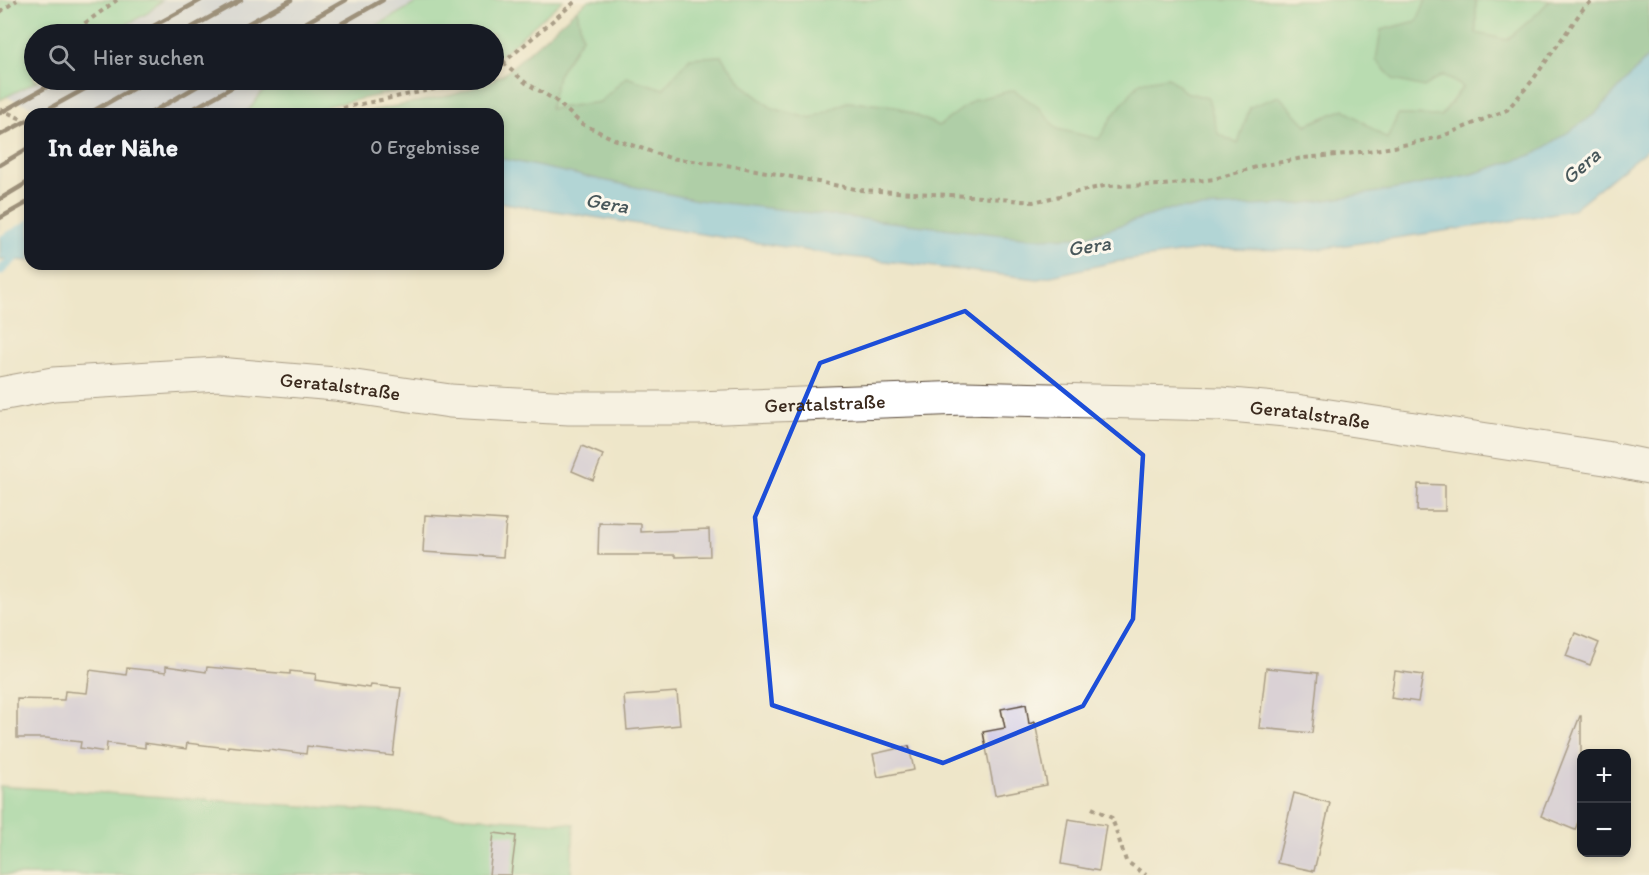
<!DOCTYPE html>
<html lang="de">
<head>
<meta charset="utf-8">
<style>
  body { margin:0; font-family:Itim,sans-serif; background:#242831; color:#f1f3f6 }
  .controls { position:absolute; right:18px; bottom:18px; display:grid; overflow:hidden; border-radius:12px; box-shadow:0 3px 9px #0003 }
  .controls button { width:54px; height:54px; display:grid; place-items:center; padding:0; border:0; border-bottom:2px solid #363941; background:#171b24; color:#f1f3f6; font:30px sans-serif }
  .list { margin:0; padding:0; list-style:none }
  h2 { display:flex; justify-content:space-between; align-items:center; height:78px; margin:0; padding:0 24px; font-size:26px }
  h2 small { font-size:20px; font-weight:400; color:#9ea1a6 }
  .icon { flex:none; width:33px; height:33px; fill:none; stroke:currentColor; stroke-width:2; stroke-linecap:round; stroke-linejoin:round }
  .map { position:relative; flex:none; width:1649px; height:875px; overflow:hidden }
  .search { position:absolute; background:#171b24; box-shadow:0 3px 9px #0003; left:24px; top:24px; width:480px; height:66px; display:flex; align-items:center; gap:15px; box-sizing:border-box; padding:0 21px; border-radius:33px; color:#9ea1a6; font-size:22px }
  .panel { position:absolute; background:#171b24; box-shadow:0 3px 9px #0003; left:24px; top:108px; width:480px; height:162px; border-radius:18px }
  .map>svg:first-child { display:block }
  .industrial { fill:#bac4de }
  .green { fill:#78d095; stroke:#5a7d5a; stroke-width:1.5 }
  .forest { fill:#62b27e; stroke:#4e6e4e; stroke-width:1.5 }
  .water { fill:#67c0e5; stroke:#517582; stroke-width:1.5 }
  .pier { fill:#eee6c9 }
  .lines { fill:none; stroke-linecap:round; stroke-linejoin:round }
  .stream { stroke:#67c0e5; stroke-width:9 }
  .building { fill:#c0b9e4 }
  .minor-casing { stroke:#564638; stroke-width:35 }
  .path { stroke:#564638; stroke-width:4; stroke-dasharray:4.5 4.5; stroke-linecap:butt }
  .minor { stroke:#fff; stroke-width:33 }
  .rail { stroke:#3b2a1e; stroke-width:4.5 }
  .marked { fill:none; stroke:#1d4ed8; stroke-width:4.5; stroke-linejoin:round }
  .labels { text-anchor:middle; stroke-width:6; stroke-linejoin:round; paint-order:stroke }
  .street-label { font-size:20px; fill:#3b2a1e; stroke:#fbf7ec }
  .water-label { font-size:21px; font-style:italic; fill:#48575a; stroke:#fbf7ec }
</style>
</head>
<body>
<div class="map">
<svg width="1649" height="875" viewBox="0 0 1649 875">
  <rect width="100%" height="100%" fill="#fbf7ec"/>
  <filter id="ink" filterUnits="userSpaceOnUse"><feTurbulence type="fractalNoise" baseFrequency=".0167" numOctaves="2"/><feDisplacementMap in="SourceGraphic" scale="12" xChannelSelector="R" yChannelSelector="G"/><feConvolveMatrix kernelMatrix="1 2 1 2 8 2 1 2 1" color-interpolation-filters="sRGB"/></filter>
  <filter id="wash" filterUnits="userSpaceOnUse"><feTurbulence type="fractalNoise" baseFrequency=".008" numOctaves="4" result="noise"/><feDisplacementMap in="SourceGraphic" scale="24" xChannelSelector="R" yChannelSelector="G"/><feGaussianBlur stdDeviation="1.35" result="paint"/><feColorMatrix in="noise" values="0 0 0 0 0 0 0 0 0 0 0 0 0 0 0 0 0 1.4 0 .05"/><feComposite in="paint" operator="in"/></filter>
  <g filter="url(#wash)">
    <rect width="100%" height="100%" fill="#eee6c9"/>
    <g class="industrial">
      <path d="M162,0H443L438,2L416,4L362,34H109L148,13Z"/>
      <path d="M39,80H284L262,92L249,110L242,114H52L6,97Z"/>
    </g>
    <g class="green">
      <path d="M0,0H162L148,13L109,34H34V80H39L0,100Z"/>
      <path d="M443,0H563L502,54L494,58V34H362L416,3L438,2Z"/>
      <path d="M589,0H1426L1417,21L1381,30L1443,75L1463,86L1441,116L1398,115L1387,139L1344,109L1306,125L1250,107L1238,144L1218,134L1208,98L1185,92L1168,77L1114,114L1099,140L1057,129L1039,108L974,100L939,126L895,106L847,102L811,119L772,108L743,85L721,56L690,58L663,89L626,77L600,102L549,109L558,75L582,37L577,9Z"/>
      <path d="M1476,0H1550L1538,13L1507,40L1476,33Z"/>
      <path d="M284,80H448L328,106L307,114H242L249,110L262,92Z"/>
      <path d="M0,786L574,824L571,875H0Z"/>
    </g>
    <path class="forest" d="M1426,0H1476V33L1507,40L1538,13L1550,0H1649V56L1595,114L1537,153L1473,174L1398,189L1300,204L1171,209L1084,237L1030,238L697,200L498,158V114H356L455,94L494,80V78L504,74L577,9L582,37L558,75L550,109L600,102L626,77L663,89L690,58L721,56L743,85L772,108L811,119L847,102L895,106L939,126L974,100L1014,90L1039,108L1057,129L1099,139L1114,114L1140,82L1168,77L1185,92L1208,98L1218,134L1238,144L1250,107L1279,96L1306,125L1344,109L1387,139L1398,115L1441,116L1463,87L1443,75L1424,87L1394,80L1376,60L1381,30L1417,21Z"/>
    <g class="water">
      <path d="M1649,56V148L1572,210L1499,223L1312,250L1207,249L1114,262L1038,279L842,256L498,202V158L697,200L1030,238L1084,237L1171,209L1300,204L1398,189L1473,174L1537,153L1595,114Z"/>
      <path d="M0,169L30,178V261L0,259Z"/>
    </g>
    <path class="pier" d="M0,166L30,175V219L0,236Z"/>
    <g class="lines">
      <path class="stream" d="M0,271L30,243"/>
    </g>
    <g id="blocks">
      <g class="building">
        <path d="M582,446L603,455L593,480L572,471Z"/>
        <path d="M1418,484L1445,485V511H1417Z"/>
        <path d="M425,515L506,520L503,557L423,552Z"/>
        <path d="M599,523L641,524V532L709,529L710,556L675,557V555H598Z"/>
        <path d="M1575,633L1599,643L1590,665L1566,656Z"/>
        <path d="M166,666L206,672L207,667L290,674V671L316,674L315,680L370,688L371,685L401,688L393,756L307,746L306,754L269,749V750L228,746V748L187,743L186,749L145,743V748L107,743L106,752L80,748L81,742L46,738H17V699L64,700L65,691L87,693L90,670L126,675L127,668L166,672Z"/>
        <path d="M1266,668L1318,673L1312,733L1259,728Z"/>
        <path d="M1395,671L1423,675L1418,702L1391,698Z"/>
        <path d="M677,692L680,725L627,730L624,696Z"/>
        <path d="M1026,704L1029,724L1035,722L1047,785L995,795L983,732L1005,728L1001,709Z"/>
        <path d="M1580,716H1581V814L1575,830L1541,816Z"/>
        <path d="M909,746L914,770L878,777L873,754Z"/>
        <path d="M1294,793L1330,803L1314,871L1277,863Z"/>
        <path d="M1068,819L1106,825L1099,871L1061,864Z"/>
        <path d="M494,833L516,836L511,875H489Z"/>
      </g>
    </g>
  </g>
  <g filter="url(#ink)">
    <use href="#blocks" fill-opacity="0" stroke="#564638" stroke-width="1.5"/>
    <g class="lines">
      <g class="minor-casing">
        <g id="minor">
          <path id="s1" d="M0,394L53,384L218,374L335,384L450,401L569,408H698L964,398L1220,404L1296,411L1605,458L1649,467"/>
        </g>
      </g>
      <g class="path">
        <path d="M0,12L17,0"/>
        <path d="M70,34L117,0"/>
        <path d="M503,63L526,83L555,100L582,124L614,139L670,158L740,167L860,190L969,196L1033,202L1104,186L1163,185L1214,179L1260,166L1303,158L1347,154L1394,147L1440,137L1507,110L1532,81L1583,9L1593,0"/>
        <path d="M494,67L503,63L577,0"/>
        <path d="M0,109L30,123"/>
        <path d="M326,114L342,108L454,85L466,80"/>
        <path d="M1092,808L1112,818L1126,861L1146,875"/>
      </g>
      <use href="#minor" class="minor"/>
      <g class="rail">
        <path d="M139,34L201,0"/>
        <path d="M180,34L241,0"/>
        <path d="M229,34L291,0"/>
        <path d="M286,34L346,0"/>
        <path d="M323,34L383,0"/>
        <path d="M0,113L59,80"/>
        <path d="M39,114L101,80"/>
        <path d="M88,114L148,80"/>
        <path d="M149,114L208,80"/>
        <path d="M184,114L245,80"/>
        <path d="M0,135L30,119"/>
        <path d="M0,165L30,147"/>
        <path d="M0,199L30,181"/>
        <path d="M0,218L30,201"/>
      </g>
    </g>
  </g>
  <path d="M0 0H1649V875H0ZM965,311L1143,455L1133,619L1083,706L943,763L772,705L755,517L820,363Z" fill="#eee6c9" fill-opacity=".55" fill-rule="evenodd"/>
  <path class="marked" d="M965,311L1143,455L1133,619L1083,706L943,763L772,705L755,517L820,363Z"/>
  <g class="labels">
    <g class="street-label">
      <text dy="7" stroke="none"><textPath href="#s1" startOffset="342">Geratalstraße</textPath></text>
      <text dy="7" stroke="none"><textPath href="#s1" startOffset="828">Geratalstraße</textPath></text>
      <text dy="7" stroke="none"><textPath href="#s1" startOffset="1314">Geratalstraße</textPath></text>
    </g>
    <g class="water-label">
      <text transform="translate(1581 166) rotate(-41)" y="7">Gera</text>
      <text transform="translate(607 203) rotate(10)" y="7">Gera</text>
      <text transform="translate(1089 246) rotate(-9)" y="7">Gera</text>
    </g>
  </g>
</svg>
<div class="controls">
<button>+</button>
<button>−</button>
</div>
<div class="search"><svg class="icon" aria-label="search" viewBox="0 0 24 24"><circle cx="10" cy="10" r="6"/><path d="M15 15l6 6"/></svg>Hier suchen</div>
<section class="panel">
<h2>In der Nähe<small>0 Ergebnisse</small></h2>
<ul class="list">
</ul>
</section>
</div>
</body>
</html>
